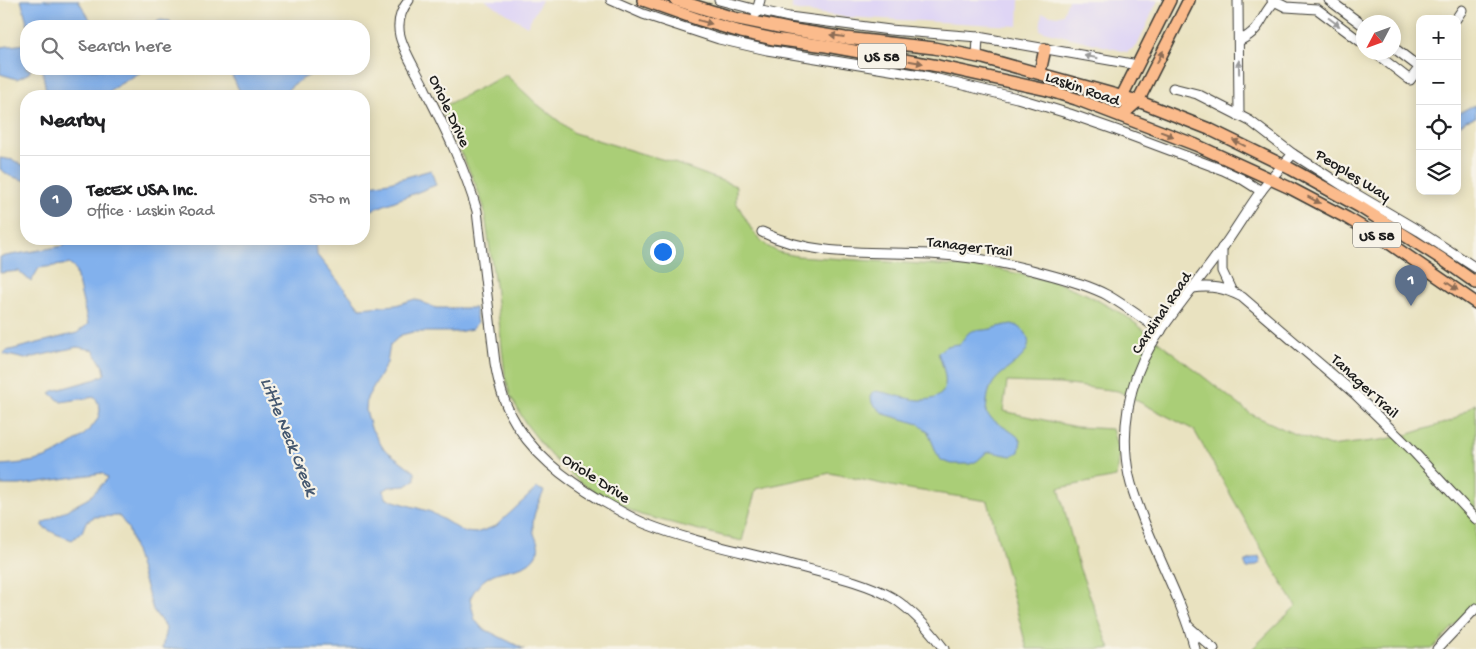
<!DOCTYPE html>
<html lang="en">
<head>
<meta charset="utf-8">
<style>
  body { margin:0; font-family:"Gochi Hand",sans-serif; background:#f2f2f2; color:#202124 }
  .controls { position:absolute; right:15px; top:15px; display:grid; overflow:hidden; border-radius:10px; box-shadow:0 2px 12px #0003 }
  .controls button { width:45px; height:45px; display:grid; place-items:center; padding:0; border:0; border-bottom:1px solid #e0e0e0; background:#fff; color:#202124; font:25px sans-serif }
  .compass { position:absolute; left:1356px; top:15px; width:45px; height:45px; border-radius:50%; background:#fff; box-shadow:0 2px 12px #0003; rotate:229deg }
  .you { position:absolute; left:662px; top:251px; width:18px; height:18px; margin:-12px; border:4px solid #fff; border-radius:50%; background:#1a73e8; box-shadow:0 0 0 8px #1a73e833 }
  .badge { display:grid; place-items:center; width:32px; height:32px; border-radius:50%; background:#1f6fb2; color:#fff; font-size:16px; font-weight:700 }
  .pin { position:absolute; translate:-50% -41px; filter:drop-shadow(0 1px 2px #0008) }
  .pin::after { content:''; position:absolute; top:26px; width:18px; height:15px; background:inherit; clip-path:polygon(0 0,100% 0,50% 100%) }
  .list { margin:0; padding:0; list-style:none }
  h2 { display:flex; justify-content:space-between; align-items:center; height:65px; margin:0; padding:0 20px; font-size:21px }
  h2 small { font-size:16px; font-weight:400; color:#757577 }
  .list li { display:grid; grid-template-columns:32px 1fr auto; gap:15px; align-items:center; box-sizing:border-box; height:90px; padding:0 20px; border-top:1px solid #e0e0e0 }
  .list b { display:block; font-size:19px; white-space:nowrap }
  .list p { margin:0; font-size:16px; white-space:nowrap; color:#757577 }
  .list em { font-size:16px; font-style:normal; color:#757577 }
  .icon { flex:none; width:28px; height:28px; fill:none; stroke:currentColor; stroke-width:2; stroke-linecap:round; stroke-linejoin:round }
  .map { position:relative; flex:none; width:1476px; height:649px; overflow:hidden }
  .search { position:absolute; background:#fff; box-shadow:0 2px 12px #0003; left:20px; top:20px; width:350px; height:55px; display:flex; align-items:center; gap:12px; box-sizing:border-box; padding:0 18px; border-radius:20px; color:#757577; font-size:19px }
  .panel { position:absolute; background:#fff; box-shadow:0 2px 12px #0003; left:20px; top:90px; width:350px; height:155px; border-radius:20px }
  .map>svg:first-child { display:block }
  .built { fill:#dfd5f5 }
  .green { fill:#aace77; stroke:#63754a }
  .water { fill:#82b1ed; stroke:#4f6684 }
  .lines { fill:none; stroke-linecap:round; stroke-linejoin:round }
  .minor-casing { stroke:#3b3a35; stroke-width:11 }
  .major-casing { stroke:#3b3a35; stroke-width:14 }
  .minor { stroke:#fff; stroke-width:9 }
  .major { stroke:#fbbb8c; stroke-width:11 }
  .oneway { fill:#8c6c54 }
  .oneway2 { fill:#999 }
  .labels { text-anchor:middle; stroke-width:4.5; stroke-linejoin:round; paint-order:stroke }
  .shield { fill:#f7f3e8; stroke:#5e5c59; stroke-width:1 }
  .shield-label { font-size:15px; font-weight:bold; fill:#1c1c1c }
  .street-label { font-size:16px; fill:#1c1c1c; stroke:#f7f3e8 }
  .water-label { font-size:18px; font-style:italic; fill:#455870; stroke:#f7f3e8 }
</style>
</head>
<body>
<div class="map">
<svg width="1476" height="649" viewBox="0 0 1476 649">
  <rect width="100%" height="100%" fill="#f7f3e8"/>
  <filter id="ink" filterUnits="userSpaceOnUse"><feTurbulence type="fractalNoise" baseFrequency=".02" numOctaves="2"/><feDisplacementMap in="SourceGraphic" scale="10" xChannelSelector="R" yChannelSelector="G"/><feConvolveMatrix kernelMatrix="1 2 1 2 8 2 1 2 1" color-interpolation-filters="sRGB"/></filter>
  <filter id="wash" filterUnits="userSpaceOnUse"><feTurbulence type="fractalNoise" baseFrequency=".0096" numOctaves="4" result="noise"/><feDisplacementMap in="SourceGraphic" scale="20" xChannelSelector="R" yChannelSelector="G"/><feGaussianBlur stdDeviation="1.12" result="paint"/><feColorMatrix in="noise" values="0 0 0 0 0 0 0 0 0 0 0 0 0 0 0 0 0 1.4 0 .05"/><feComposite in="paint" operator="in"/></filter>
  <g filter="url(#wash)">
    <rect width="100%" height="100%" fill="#e9e2c0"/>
    <g class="built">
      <path d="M485,0H542L527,26Z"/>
      <path d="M792,0H1019L1018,26L846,17L792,10Z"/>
      <path d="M1068,0H1158L1137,46L1127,52L1040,30L1042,13L1057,16L1063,14Z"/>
    </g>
    <path class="green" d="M506,75L537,104L574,133L643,154L669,161L736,186V202L753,232L767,246L778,252L797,256L997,269L1056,282L1086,294L1126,316L1251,414L1290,432L1330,446L1381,440L1406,435L1451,421L1476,403V603L1432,649H1252L1296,606L1258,543L1194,430L1118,391L1060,384L1007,382L1003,411L1076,427L1112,429L1119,453L1116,477L1059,488L1079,567L1110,649H1027L988,501L896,487L830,473L756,489L742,541L641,515L604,498L579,481L551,456L526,424L510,395L505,375L495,285L484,207L475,183L440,108Z"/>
    <g class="water">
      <path d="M21,0H78L91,21L95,26H28Z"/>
      <path d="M161,20L170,21L173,26H144Z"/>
      <path d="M26,44V69H31L29,73L17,79L0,74V47Z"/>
      <path d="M42,69H146L110,90L111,96H47Z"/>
      <path d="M232,69H323C309,76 291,82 283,96H239V90L230,72Z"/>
      <path d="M1476,105V117L1466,120L1457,127V114L1470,107Z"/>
      <path d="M0,158L13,160L26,167V181L10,176L0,169Z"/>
      <path d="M431,170L436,185L364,213V186L389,182Z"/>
      <path d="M70,239H316L317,255L360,308L396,305L415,299L436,308H475L477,323L472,329L458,332H413L401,335L390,345L387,363L367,398L366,410L371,428L383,448L415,472V480L406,486L389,487L383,491L387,499L431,512L464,532L476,533L496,526L537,488L544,491C539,503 532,514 533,528C533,537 542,544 537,553C528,572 505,567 490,576C481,581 474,590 470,599L475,620L482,628L524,649H162L166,628L153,610L128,528L119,516L94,517L86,522L82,532L72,540L56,534L43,527V523L89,498L108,478L102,473L20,485H0V465C14,464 28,463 42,459C60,453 101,430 100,408C99,404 97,401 95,397L61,402L50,393L53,391L96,379L105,374L104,368L93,350L77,347L25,359L3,354L6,351L77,333L88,324L75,269L69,264L39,268L31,282L19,271L0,273V257L63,246L69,242Z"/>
      <path d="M1012,324C1020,327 1026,330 1028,339C1033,357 1002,369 993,383C987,392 987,402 986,413C996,425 1011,429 1021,440L1019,452L1011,456L991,452L986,453L977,461L970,464H952L942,461L937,454L928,432L919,424L884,414L872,403L871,397L873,392L876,391C890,393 905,399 919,400C954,401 947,376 938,353C946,345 949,345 960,344C973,324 972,333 991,329C998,327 1004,325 1012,324Z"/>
      <path d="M1259,556L1261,563L1247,569L1244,562Z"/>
    </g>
  </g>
  <g filter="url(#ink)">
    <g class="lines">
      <g class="minor-casing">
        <g id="minor">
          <path d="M409,0C401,10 397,23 400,36C405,55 418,73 426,91C446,130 465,169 477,211L495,363C498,380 502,398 510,413C530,453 565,479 602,501C617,509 631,518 646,524C692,542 741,551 789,564C821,573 864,581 893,598C913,611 930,630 944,649"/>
          <path d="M611,0L643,14L719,39L767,50L921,75L1017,98L1070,114L1116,130L1223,170L1242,179L1261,191"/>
          <path d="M719,0L757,10L789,17L890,30L978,37L1138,65"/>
          <path d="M1238,0L1239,116"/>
          <path d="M1272,0L1286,7L1317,9L1364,44"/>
          <path d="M1329,0L1364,26"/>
          <path d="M756,14L760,0"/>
          <path d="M1456,19L1462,10"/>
          <path d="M1239,41C1264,29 1260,15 1276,0"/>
          <path d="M1394,48L1419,67"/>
          <path d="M1374,52L1410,80L1420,67"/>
          <path d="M977,56L978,37"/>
          <path d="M1173,88L1197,94L1250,121L1293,154L1356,194L1419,231L1476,268"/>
          <path d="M762,232C814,258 874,251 930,254C972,256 1013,264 1054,276C1072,281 1090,286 1107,295C1126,306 1143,319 1161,331"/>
          <path d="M1222,248V271L1232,292"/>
          <path d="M1193,288C1211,285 1225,288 1242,297L1355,394L1409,447L1476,519"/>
          <path d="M1189,627L1214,649"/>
          <path d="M1195,649C1183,603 1159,561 1142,516C1137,503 1132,490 1129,476C1120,433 1128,383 1151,345C1172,312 1198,282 1221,250C1235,231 1247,210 1261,191C1271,178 1282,166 1293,154"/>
          <path d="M1437,649L1476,608"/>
        </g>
      </g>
      <g class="major-casing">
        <g id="major">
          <path d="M643,0L700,20L741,32L774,39L826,46L938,66L1047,90L1076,99L1196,145L1290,188L1347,218L1383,239L1476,303"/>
          <path d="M676,0L734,18L788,29L845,38L934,48L983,58L1138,101L1209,129L1291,169L1360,207L1442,259L1476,283"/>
          <path d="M1040,72L1045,49"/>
          <path d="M1122,102V96L1170,0"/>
          <path d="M1121,116L1138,101L1189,0"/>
        </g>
      </g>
      <use href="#minor" class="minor"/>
      <use href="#major" class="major"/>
    </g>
    <defs><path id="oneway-solid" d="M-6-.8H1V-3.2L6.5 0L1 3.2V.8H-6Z" transform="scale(1.25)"/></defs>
    <g class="oneway">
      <use href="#oneway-solid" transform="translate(705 22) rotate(16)"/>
      <use href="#oneway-solid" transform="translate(837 36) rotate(-172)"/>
      <use href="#oneway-solid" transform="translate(1160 57) rotate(-63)"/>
      <use href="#oneway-solid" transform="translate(916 62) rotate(10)"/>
      <use href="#oneway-solid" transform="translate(1167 134) rotate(21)"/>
      <use href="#oneway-solid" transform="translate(1239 143) rotate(-154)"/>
      <use href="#oneway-solid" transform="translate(1314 200) rotate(28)"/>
      <use href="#oneway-solid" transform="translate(1452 286) rotate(35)"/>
    </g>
    <g class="oneway2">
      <use href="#oneway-solid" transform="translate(1334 22) rotate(37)"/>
      <use href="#oneway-solid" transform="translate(1091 57) rotate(-170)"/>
      <use href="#oneway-solid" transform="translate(1239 67) rotate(-91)"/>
    </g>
  </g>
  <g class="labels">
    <g class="shield">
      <rect x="858" y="43.5" width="48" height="25" rx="4"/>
      <rect x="1353" y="222.5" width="48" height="25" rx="4"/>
    </g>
    <g class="shield-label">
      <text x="882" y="61">US 58</text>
      <text x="1377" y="240">US 58</text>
    </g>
    <g class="street-label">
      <text transform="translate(1083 87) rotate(19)" y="6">Laskin Road</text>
      <text transform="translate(451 110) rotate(65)" y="6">Oriole Drive</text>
      <text transform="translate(1354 174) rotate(32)" y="6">Peoples Way</text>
      <text transform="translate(970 245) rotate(7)" y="6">Tanager Trail</text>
      <text transform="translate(1160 312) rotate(-56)" y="6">Cardinal Road</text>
      <text transform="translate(1366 385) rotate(43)" y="6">Tanager Trail</text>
      <text transform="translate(597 477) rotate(33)" y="6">Oriole Drive</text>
    </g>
    <g class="water-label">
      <text transform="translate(290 436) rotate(68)" y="6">Little Neck Creek</text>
    </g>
  </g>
</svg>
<div class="controls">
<button>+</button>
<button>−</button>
<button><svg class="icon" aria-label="locate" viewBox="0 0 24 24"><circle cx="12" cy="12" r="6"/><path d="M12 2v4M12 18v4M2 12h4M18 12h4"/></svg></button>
<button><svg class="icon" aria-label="layers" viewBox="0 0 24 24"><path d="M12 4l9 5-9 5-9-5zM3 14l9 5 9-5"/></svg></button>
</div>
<svg class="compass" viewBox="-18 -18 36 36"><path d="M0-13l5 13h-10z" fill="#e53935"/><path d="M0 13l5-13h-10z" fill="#757577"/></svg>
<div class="you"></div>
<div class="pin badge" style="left:1411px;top:306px;background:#5c6f8a">1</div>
<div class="search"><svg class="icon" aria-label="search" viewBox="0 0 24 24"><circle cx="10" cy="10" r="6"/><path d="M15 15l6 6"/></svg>Search here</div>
<section class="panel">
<h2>Nearby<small></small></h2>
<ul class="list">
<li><span class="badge" style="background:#5c6f8a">1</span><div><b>TecEx USA Inc.</b><p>Office · Laskin Road</p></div><em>570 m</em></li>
</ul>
</section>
</div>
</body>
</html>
